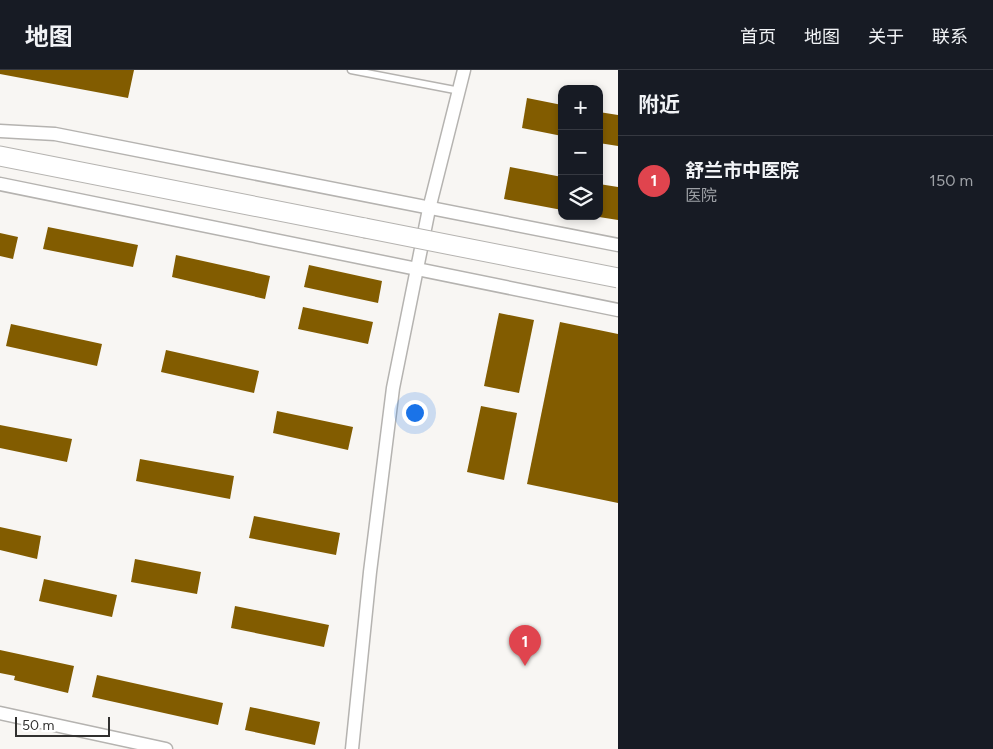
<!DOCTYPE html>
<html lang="zh">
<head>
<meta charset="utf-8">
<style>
  body { margin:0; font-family:Figtree,"Noto Sans SC",sans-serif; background:#20242c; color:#f1f3f6 }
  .controls { position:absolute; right:15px; top:15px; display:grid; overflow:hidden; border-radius:10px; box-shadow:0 2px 8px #0003 }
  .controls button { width:45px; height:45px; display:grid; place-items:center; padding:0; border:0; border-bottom:1px solid #363941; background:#171b24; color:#f1f3f6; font:25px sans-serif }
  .scale { position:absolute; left:15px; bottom:12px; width:95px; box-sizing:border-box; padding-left:5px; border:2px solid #31302f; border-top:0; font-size:14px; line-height:18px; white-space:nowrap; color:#31302f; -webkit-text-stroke:4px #fff; paint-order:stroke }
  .you { position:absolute; left:414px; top:342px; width:18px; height:18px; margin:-12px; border:4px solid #fff; border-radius:50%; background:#1a73e8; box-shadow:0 0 0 8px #1a73e833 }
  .badge { display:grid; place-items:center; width:32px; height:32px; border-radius:50%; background:#8eacde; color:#fff; font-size:16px; font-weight:700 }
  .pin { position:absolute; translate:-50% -41px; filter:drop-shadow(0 1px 2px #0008) }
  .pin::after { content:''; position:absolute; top:26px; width:18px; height:15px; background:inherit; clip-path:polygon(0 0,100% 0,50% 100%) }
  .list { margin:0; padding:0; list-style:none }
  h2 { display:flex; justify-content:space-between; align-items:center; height:65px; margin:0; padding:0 20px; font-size:21px }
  h2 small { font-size:16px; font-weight:400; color:#9ea1a6 }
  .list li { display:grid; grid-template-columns:32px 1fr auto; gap:15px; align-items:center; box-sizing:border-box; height:90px; padding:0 20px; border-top:1px solid #363941 }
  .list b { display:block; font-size:19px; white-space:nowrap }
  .list p { margin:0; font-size:16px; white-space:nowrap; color:#9ea1a6 }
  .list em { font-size:16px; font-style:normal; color:#9ea1a6 }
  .icon { flex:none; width:28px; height:28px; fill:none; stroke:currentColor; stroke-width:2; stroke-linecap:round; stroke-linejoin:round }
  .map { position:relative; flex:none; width:618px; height:679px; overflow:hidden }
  header { display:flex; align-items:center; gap:30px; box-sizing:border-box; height:70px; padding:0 25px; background:#171b24; border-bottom:1px solid #363941 }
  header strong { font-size:24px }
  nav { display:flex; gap:28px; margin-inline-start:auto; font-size:18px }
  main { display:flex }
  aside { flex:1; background:#171b24 }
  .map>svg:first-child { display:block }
  .building { fill:#825c00 }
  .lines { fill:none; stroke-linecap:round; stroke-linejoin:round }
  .lane-casing { stroke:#b5b3b0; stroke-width:9 }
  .street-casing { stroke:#b5b3b0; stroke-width:15 }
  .secondary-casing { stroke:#b5b3b0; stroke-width:21 }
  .lane { stroke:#fff; stroke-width:6 }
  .street { stroke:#fff; stroke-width:12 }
  .secondary { stroke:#fff; stroke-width:19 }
  .secondary-bridge-casing { stroke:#b5b3b0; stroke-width:21; stroke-linecap:butt }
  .secondary-bridge { stroke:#fff; stroke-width:19 }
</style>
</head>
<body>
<header>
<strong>地图</strong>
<nav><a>首页</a><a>地图</a><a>关于</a><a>联系</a></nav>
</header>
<main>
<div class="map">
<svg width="618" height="679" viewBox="0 0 618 679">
  <rect width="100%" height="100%" fill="#f8f6f3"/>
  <g class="building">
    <path d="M0,0H134L128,28L0,4Z"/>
    <path d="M527,28L562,35V66L522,58Z"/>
    <path d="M599,42L618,45V76L599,73Z"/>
    <path d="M510,97L562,107V140L504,129Z"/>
    <path d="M599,114L618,117V150L599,147Z"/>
    <path d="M48,157L138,175L133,197L43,179Z"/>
    <path d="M0,163L18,167L13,189L0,186Z"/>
    <path d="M176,185L270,206L265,229L172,207Z"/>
    <path d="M309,195L382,211L378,233L304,217Z"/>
    <path d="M303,237L373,252L368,274L298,259Z"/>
    <path d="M499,243L534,250L519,323L484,316Z"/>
    <path d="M560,252L618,264V433L527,414Z"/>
    <path d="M11,254L102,274L97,296L6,276Z"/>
    <path d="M166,280L259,301L254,323L161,302Z"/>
    <path d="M481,336L517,343L504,410L467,402Z"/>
    <path d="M277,341L353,357L348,380L273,363Z"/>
    <path d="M0,355L72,369L67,392L0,378Z"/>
    <path d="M140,389L234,406L230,429L136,411Z"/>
    <path d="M254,446L340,463L336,485L249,468Z"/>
    <path d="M0,457L41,466L37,489L0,480Z"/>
    <path d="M135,489L201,502L197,524L131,512Z"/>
    <path d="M44,509L117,525L112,547L39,531Z"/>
    <path d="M235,536L329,555L324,577L231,558Z"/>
    <path d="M0,580L74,596L68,623L14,610L15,606L0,603Z"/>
    <path d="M97,605L223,633L218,655L92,627Z"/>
    <path d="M250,637L320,652L315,675L245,660Z"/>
  </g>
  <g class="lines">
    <g class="lane-casing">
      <path id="lane" d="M351,0L460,21"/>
    </g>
    <g class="street-casing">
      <g id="street">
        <path d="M0,61L55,64L618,175"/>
        <path d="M0,114L618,240"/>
        <path d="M0,643L166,679"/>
        <path d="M352,679L370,502L393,318L429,139L464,0"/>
      </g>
    </g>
    <g class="secondary-casing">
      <path id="secondary" d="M0,86L365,158"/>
    </g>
    <use href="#lane" class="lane"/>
    <use href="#street" class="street"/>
    <use href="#secondary" class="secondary"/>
    <g class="secondary-bridge-casing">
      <path id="secondary-bridge" d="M365,158L618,208"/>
    </g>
    <use href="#secondary-bridge" class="secondary-bridge"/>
  </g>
</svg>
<div class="controls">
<button>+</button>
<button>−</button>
<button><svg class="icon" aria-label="layers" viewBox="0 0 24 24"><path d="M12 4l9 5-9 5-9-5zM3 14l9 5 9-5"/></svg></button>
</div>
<div class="scale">50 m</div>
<div class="you"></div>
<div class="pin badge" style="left:525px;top:596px;background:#e0444e">1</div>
</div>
<aside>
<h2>附近<small></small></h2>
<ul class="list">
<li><span class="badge" style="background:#e0444e">1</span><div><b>舒兰市中医院</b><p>医院</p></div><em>150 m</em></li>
</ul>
</aside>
</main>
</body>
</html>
